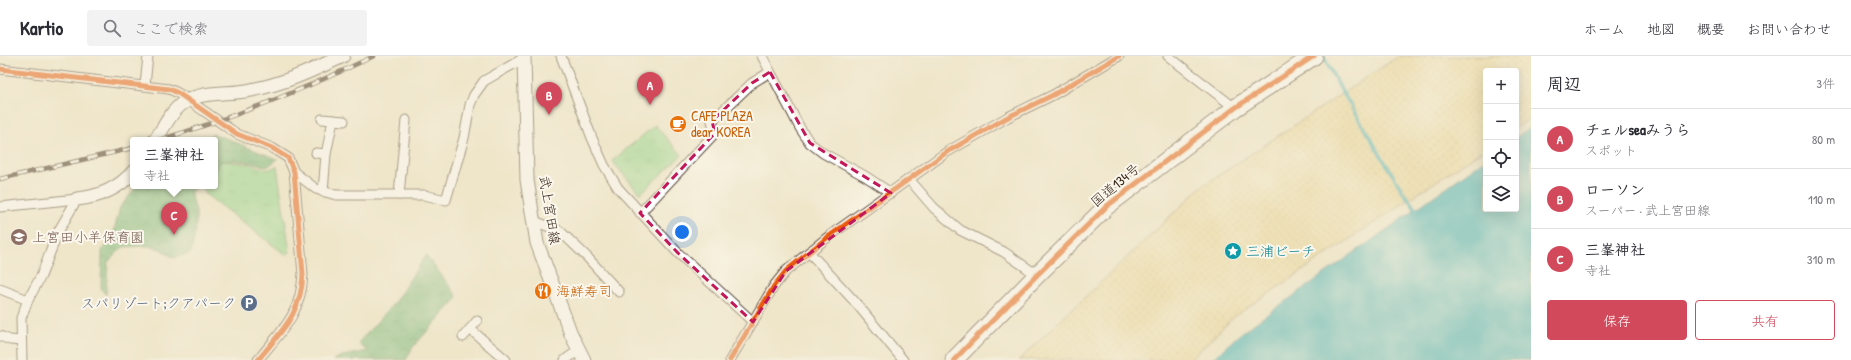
<!DOCTYPE html>
<html lang="ja">
<head>
<meta charset="utf-8">
<style>
  body { margin:0; font-family:"Patrick Hand","Klee One",sans-serif; background:#f2f2f3; color:#2b2b33 }
  .controls { position:absolute; right:12px; top:12px; display:grid; overflow:hidden; border-radius:4px; box-shadow:0 4px 16px #0002 }
  .controls button { width:36px; height:36px; display:grid; place-items:center; padding:0; border:0; border-bottom:1px solid #e1e1e2; background:#fff; color:#2b2b33; font:20px sans-serif }
  .you { position:absolute; left:682px; top:176px; width:14px; height:14px; margin:-10px; border:3px solid #fff; border-radius:50%; background:#1a73e8; box-shadow:0 0 0 6px #1a73e833 }
  .badge { display:grid; place-items:center; width:26px; height:26px; border-radius:50%; background:#d1495b; color:#fff; font-size:13px; font-weight:700 }
  .pin { position:absolute; translate:-50% -33px; filter:drop-shadow(0 1px 2px #0008) }
  .pin::after { content:''; position:absolute; top:21px; width:14px; height:12px; background:inherit; clip-path:polygon(0 0,100% 0,50% 100%) }
  .popup { position:absolute; left:130px; top:81px; width:88px; height:52px; box-sizing:border-box; display:grid; place-content:center; border-radius:4px; background:#fff; filter:drop-shadow(0 1px 3px #0005); font-size:13px; white-space:nowrap; color:#7c7c81 }
  .popup b { font-size:15px; color:#2b2b33 }
  .popup::after { content:''; position:absolute; left:50%; top:100%; margin-left:-8px; border:8px solid transparent; border-top-color:#fff }
  .list { margin:0; padding:0; list-style:none }
  h2 { display:flex; justify-content:space-between; align-items:center; height:52px; margin:0; padding:0 16px; font-size:17px }
  h2 small { font-size:13px; font-weight:400; color:#7c7c81 }
  .list li { display:grid; grid-template-columns:26px 1fr auto; gap:12px; align-items:center; box-sizing:border-box; height:60px; padding:0 16px; border-top:1px solid #e1e1e2 }
  .list b { display:block; font-size:15px; white-space:nowrap }
  .list p { margin:0; font-size:13px; white-space:nowrap; color:#7c7c81 }
  .list em { font-size:13px; font-style:normal; color:#7c7c81 }
  .actions { display:flex; gap:8px; padding:12px 16px }
  .actions a { flex:1; padding:9px 0; border:1px solid #d1495b; border-radius:4px; text-align:center; font-size:14px; color:#d1495b }
  .actions .main { background:#d1495b; color:#fff }
  .icon { flex:none; width:22px; height:22px; fill:none; stroke:currentColor; stroke-width:2; stroke-linecap:round; stroke-linejoin:round }
  .map { position:relative; flex:none; width:1531px; height:304px; overflow:hidden }
  header { display:flex; align-items:center; gap:24px; box-sizing:border-box; height:56px; padding:0 20px; background:#fff; border-bottom:1px solid #e1e1e2 }
  header strong { font-size:19px }
  nav { display:flex; gap:22px; margin-inline-start:auto; font-size:14px }
  .search { width:280px; height:36px; background:#f2f2f3; display:flex; align-items:center; gap:10px; box-sizing:border-box; padding:0 14px; border-radius:4px; color:#7c7c81; font-size:15px }
  main { display:flex }
  aside { flex:1; background:#fff }
  .map>svg:first-child { display:block }
  .grass { fill:url(#grass-tufts); stroke:#678056 }
  .forest { fill:url(#forest-crowns); stroke:#58704c }
  .sand { fill:url(#sand-dots); stroke:#94825e }
  .water { fill:#42b2ba; stroke:#3e6e6c }
  .lines { fill:none; stroke-linecap:round; stroke-linejoin:round }
  .stream { stroke:#42b2ba; stroke-width:3.5 }
  .street-casing { stroke:#564638; stroke-width:11 }
  .secondary-casing { stroke:#564638; stroke-width:15 }
  .highway-casing { stroke:#564638; stroke-width:19 }
  .street { stroke:#fff; stroke-width:9 }
  .secondary { stroke:#fff; stroke-width:13 }
  .highway { stroke:#fff; stroke-width:17 }
  .rail-casing { stroke:#3b2a1e; stroke-width:4.5 }
  .rail { stroke:#fbf7ec; stroke-width:3; stroke-dasharray:9; stroke-linecap:butt }
  .cycleway-casing { stroke:#fbf7ec; stroke-width:8 }
  .cycleway { stroke:#e8590c; stroke-width:5 }
  .marked { fill:none; stroke:#c2185b; stroke-width:3; stroke-dasharray:8 5; stroke-linejoin:round }
  .labels { text-anchor:middle; stroke-width:4; stroke-linejoin:round; paint-order:stroke }
  .food-label { font-size:14px; fill:#c56008; stroke:#fbf7ec; text-anchor:start }
  .street-label { font-size:14px; fill:#3b2a1e; stroke:#fbf7ec }
  .education-label { font-size:14px; fill:#785e54; stroke:#fbf7ec; text-anchor:start }
  .culture-label { font-size:14px; fill:#0d838f; stroke:#fbf7ec; text-anchor:start }
  .service-label { font-size:14px; fill:#4e5e75; stroke:#fbf7ec; text-anchor:end }
</style>
</head>
<body>
<header>
<strong>Kartio</strong>
<div class="search"><svg class="icon" aria-label="search" viewBox="0 0 24 24"><circle cx="10" cy="10" r="6"/><path d="M15 15l6 6"/></svg>ここで検索</div>
<nav><a>ホーム</a><a>地図</a><a>概要</a><a>お問い合わせ</a></nav>
</header>
<main>
<div class="map">
<svg width="1531" height="304" viewBox="0 0 1531 304">
  <defs>
    <pattern id="grass-tufts" width="24" height="20" patternUnits="userSpaceOnUse"><rect width="24" height="20" fill="#93d68e"/><path d="M3 7l-1-3M5 7V3M7 7l1-3M15 17l-1-3M17 17v-4M19 17l1-3" fill="none" stroke="#80b87a"/></pattern>
    <pattern id="forest-crowns" width="20" height="18" patternUnits="userSpaceOnUse"><rect width="20" height="18" fill="#76b779"/><path d="M2 6a3 3 0 1 1 6 0M12 15a3 3 0 1 1 6 0" fill="none" stroke="#629563"/></pattern>
    <pattern id="sand-dots" width="8" height="8" patternUnits="userSpaceOnUse"><rect width="8" height="8" fill="#eeda9e"/><path d="M2 2h.1M6 6h.1" fill="none" stroke="#cdbb88" stroke-width="1.8" stroke-linecap="round"/></pattern>
  </defs>
  <rect width="100%" height="100%" fill="#fbf7ec"/>
  <filter id="ink" filterUnits="userSpaceOnUse"><feTurbulence type="fractalNoise" baseFrequency=".025" numOctaves="2"/><feDisplacementMap in="SourceGraphic" scale="8" xChannelSelector="R" yChannelSelector="G"/><feConvolveMatrix kernelMatrix="1 2 1 2 8 2 1 2 1" color-interpolation-filters="sRGB"/></filter>
  <filter id="wash" filterUnits="userSpaceOnUse"><feTurbulence type="fractalNoise" baseFrequency=".012" numOctaves="4" result="noise"/><feDisplacementMap in="SourceGraphic" scale="16" xChannelSelector="R" yChannelSelector="G"/><feGaussianBlur stdDeviation="0.9" result="paint"/><feColorMatrix in="noise" values="0 0 0 0 0 0 0 0 0 0 0 0 0 0 0 0 0 1.4 0 .05"/><feComposite in="paint" operator="in"/></filter>
  <g filter="url(#wash)">
    <rect width="100%" height="100%" fill="#efe6ca"/>
    <g class="grass">
      <path d="M655,69L682,99L640,138L612,105Z"/>
      <path d="M221,105L251,108L267,114L277,110L290,196L286,199L205,138L204,130H215V116Z"/>
    </g>
    <g class="forest">
      <path d="M214,78C236,85 256,96 278,103L267,111C251,105 238,104 221,105L215,115V84H198Z"/>
      <path d="M137,130H198L191,135C190,145 195,147 196,156C197,169 194,184 191,197L174,202L160,193L148,190L123,191L108,206L106,239L101,233L102,195L113,179L120,151Z"/>
      <path d="M426,199L457,240L454,246L413,291L406,304H333L342,300L367,295L358,287L394,247Z"/>
    </g>
    <path class="sand" d="M1399,0H1531V62L1516,72V15H1486V92L1235,260L1190,304H1019L1201,131Z"/>
    <path class="water" d="M1531,71V304H1211L1241,277L1486,103V153H1516V81Z"/>
    <g class="lines">
      <path class="stream" d="M1323,0L1340,32L1403,136L1417,155"/>
    </g>
  </g>
  <g filter="url(#ink)">
    <g class="lines">
      <g class="street-casing">
        <g id="street">
          <path d="M561,0L592,82L604,109L618,132L678,197L753,266"/>
          <path d="M762,0L800,72L810,87L823,97L865,120L891,137"/>
          <path d="M1168,0L1235,52"/>
          <path d="M0,13L169,33L178,37L237,78L272,92L288,102L294,116L303,218C301,259 282,274 258,304"/>
          <path d="M145,29L148,0"/>
          <path d="M322,63L344,65"/>
          <path d="M316,97L326,98"/>
          <path d="M294,116L316,133L336,139H424L446,144L464,82L470,49L474,39L484,25L524,2"/>
          <path d="M909,123L934,152L960,174L1004,196L1037,219"/>
          <path d="M323,136L326,98L333,64"/>
          <path d="M399,139L406,64"/>
          <path d="M0,151L77,143"/>
          <path d="M640,157L715,77L712,65L752,27L770,16"/>
          <path d="M534,165L560,175L587,201L619,236"/>
          <path d="M809,196L856,247L903,304"/>
          <path d="M0,233L28,244"/>
          <path d="M470,273L506,304"/>
          <path d="M0,280L10,284L21,285"/>
          <path d="M463,281L477,265"/>
          <path d="M22,304L21,262L28,244L41,220L58,176L77,143"/>
          <path d="M565,304L579,294"/>
          <path d="M730,304L774,230L786,215L828,181L947,96L1008,61L1053,39L1119,0"/>
        </g>
      </g>
      <g class="secondary-casing">
        <g id="secondary">
          <path d="M524,0L527,124L537,187L571,278L584,304"/>
          <path d="M155,84C164,72 172,53 185,46C204,34 230,39 251,34C284,28 313,14 343,0"/>
          <path d="M77,143C99,141 118,133 133,116"/>
        </g>
      </g>
      <g class="highway-casing">
        <path id="highway" d="M954,304L1037,219L1107,150L1235,52L1314,0"/>
      </g>
      <use href="#street" class="street"/>
      <use href="#secondary" class="secondary"/>
      <use href="#highway" class="highway"/>
      <g class="rail-casing">
        <g id="rail">
          <path d="M159,84C233,62 305,33 374,0"/>
          <path d="M0,123L133,92"/>
        </g>
      </g>
      <use href="#rail" class="rail"/>
      <g class="cycleway-casing">
        <g id="cycleway">
          <path d="M0,13L169,33L178,37L237,78L272,92L288,102L294,116L303,218C301,259 282,274 258,304"/>
          <path d="M730,304L774,230L786,215L828,181L947,96L1008,61L1053,39L1119,0"/>
          <path d="M954,304L1037,219L1107,150L1235,52L1314,0"/>
        </g>
      </g>
      <use href="#cycleway" class="cycleway"/>
    </g>
  </g>
  <path d="M0 0H1531V304H0ZM770,16L810,87L891,137L786,215L753,266L678,197L640,157L715,77L712,65L752,27Z" fill="#efe6ca" fill-opacity=".55" fill-rule="evenodd"/>
  <path class="marked" d="M770,16L810,87L891,137L786,215L753,266L678,197L640,157L715,77L712,65L752,27Z"/>
  <defs>
    <g id="cafe-disc" transform="scale(0.9)"><circle r="9.5" fill="#e8710a" stroke="#fbf7ec"/><path d="M-5.5-4.5H6V0H3Q3 3.5 0 3.5H-2.5Q-5.5 3.5-5.5 0ZM3-3.2v2h1.7v-2ZM-6 4.5H4V6H-6Z" fill="#fff"/></g>
    <g id="school-disc" transform="scale(0.9)"><circle r="9.5" fill="#8d6e63" stroke="#fbf7ec"/><path d="M0-5L7-2L0 1L-7-2ZM-4 1L0 2.5L4 1V4Q0 6-4 4Z" fill="#fff"/></g>
    <g id="sight-disc" transform="scale(0.9)"><circle r="9.5" fill="#0f9aa8" stroke="#fbf7ec"/><path d="M0-6L1.8-2.2L6-1.7L2.9 1.2L3.7 5.4L0 3.3L-3.7 5.4L-2.9 1.2L-6-1.7L-1.8-2.2Z" fill="#fff"/></g>
    <g id="restaurant-disc" transform="scale(0.9)"><circle r="9.5" fill="#e8710a" stroke="#fbf7ec"/><path d="M-5-6h1v4h1v-4h1v4h1v-4h1v5L-1.5 .5V6h-2V.5L-5-1ZM5-6V6H3V1.5H1.5Q1.5-4 5-6Z" fill="#fff"/></g>
    <g id="parking-disc" transform="scale(0.9)"><circle r="9.5" fill="#5c6f8a" stroke="#fbf7ec"/><path d="M-3.5-5.5H1a3.5 3.5 0 0 1 0 7H-1V5.5H-3.5ZM-1-3.4V-.6H.8a1.4 1.4 0 0 0 0-2.8Z" fill="#fff"/></g>
  </defs>
  <g fill-rule="evenodd">
    <use href="#cafe-disc" x="678" y="68"/>
    <use href="#school-disc" x="19" y="181"/>
    <use href="#sight-disc" x="1233" y="195"/>
    <use href="#restaurant-disc" x="543" y="235"/>
    <use href="#parking-disc" x="249" y="247"/>
  </g>
  <g class="labels">
    <g class="food-label">
      <text x="691" y="65">CAFE PLAZA<tspan x="691" dy="16">dear KOREA</tspan></text>
      <text x="556" y="240">海鮮寿司</text>
    </g>
    <g class="street-label">
      <text transform="translate(1115 129) rotate(-40)" y="5">国道134号</text>
      <text transform="translate(550 154) rotate(81)" y="5">武上宮田線</text>
    </g>
    <g class="education-label">
      <text x="32" y="186">上宮田小羊保育園</text>
    </g>
    <g class="culture-label">
      <text x="1246" y="200">三浦ビーチ</text>
    </g>
    <g class="service-label">
      <text x="236" y="252">スパリゾート;クアパーク</text>
    </g>
  </g>
</svg>
<div class="controls">
<button>+</button>
<button>−</button>
<button><svg class="icon" aria-label="locate" viewBox="0 0 24 24"><circle cx="12" cy="12" r="6"/><path d="M12 2v4M12 18v4M2 12h4M18 12h4"/></svg></button>
<button><svg class="icon" aria-label="layers" viewBox="0 0 24 24"><path d="M12 4l9 5-9 5-9-5zM3 14l9 5 9-5"/></svg></button>
</div>
<div class="you"></div>
<div class="pin badge" style="left:650px;top:49px">A</div>
<div class="pin badge" style="left:549px;top:59px">B</div>
<div class="pin badge" style="left:174px;top:179px">C</div>
<div class="popup"><b>三峯神社</b>寺社</div>
</div>
<aside>
<h2>周辺<small>3件</small></h2>
<ul class="list">
<li><span class="badge">A</span><div><b>チェルseaみうら</b><p>スポット</p></div><em>80 m</em></li>
<li><span class="badge">B</span><div><b>ローソン</b><p>スーパー · 武上宮田線</p></div><em>110 m</em></li>
<li><span class="badge">C</span><div><b>三峯神社</b><p>寺社</p></div><em>310 m</em></li>
</ul>
<div class="actions"><a class="main">保存</a><a>共有</a></div>
</aside>
</main>
</body>
</html>
